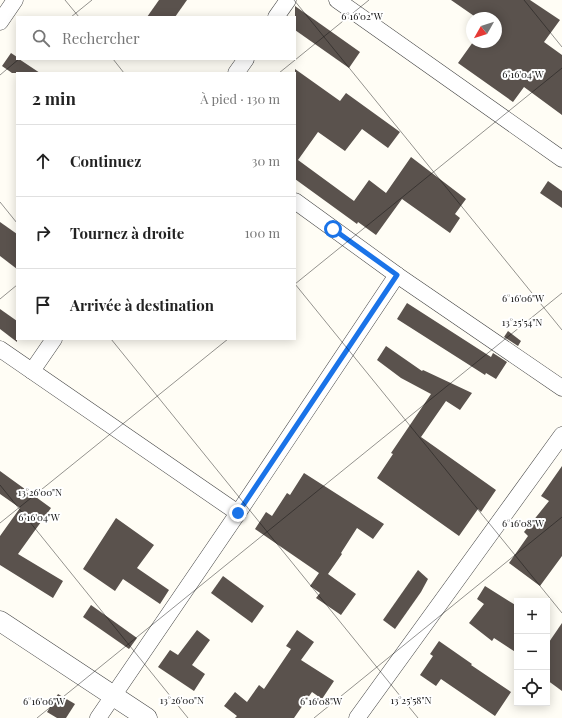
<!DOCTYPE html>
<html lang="fr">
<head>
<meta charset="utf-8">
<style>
  body { margin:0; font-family:"Playfair Display",serif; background:#f2f2f2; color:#222 }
  .controls { position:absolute; right:12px; bottom:12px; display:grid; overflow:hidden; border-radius:0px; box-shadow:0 2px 10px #0003 }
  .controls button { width:36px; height:36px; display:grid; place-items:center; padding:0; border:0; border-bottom:1px solid #e0e0e0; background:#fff; color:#222; font:20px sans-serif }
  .compass { position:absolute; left:466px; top:12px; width:36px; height:36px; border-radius:50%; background:#fff; box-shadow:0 2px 10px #0003; rotate:231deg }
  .stop { position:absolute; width:12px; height:12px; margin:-9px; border:3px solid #1a73e8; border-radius:50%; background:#fff }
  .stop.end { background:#1a73e8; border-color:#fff; box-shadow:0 1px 4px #0008 }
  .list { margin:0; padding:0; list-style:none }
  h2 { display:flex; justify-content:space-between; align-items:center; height:52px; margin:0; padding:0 16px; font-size:17px }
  h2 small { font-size:13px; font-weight:400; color:#767676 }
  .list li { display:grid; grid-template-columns:26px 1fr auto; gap:12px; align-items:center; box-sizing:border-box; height:72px; padding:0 16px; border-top:1px solid #e0e0e0 }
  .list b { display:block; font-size:15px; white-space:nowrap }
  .list em { font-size:13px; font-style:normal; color:#767676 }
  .icon { flex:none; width:22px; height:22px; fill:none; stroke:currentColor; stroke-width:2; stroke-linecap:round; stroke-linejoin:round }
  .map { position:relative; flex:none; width:562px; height:718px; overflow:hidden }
  .search { position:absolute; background:#fff; box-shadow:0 2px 10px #0003; left:16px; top:16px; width:280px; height:44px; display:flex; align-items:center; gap:10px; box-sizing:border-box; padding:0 14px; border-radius:0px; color:#767676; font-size:15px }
  .panel { position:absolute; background:#fff; box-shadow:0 2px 10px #0003; left:16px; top:72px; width:280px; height:268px; border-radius:0px }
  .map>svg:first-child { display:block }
  .building { fill:#5a524d }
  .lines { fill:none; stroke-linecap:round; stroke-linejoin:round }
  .minor-casing { stroke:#444; stroke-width:17 }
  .tertiary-casing { stroke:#444; stroke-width:21 }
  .minor { stroke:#fff; stroke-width:16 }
  .tertiary { stroke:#fff; stroke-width:20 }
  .route { stroke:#1a73e8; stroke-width:5 }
  .ticks { fill:none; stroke:#111; stroke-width:1; stroke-opacity:0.45 }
  .ticks-label { font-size:10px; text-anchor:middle; fill:#111; stroke:#fff; stroke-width:4; stroke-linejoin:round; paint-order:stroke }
</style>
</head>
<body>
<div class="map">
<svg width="562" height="718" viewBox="0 0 562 718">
  <rect width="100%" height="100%" fill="#fffdf5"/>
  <g class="building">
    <path d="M159,0H187L175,17H147Z"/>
    <path d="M451,0H530L560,20L544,42L562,55V115L524,87L513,102L458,63L473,42H496V18H477Z"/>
    <path d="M295,6L360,52L349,68L295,30Z"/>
    <path d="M11,53L17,57V59H19L40,73H12L2,66Z"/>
    <path d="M295,69L340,101L346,93L400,132L388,148L362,129L345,151L318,132L298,160L354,201L369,180L386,193L411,157L466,199L455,214L460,218L450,233L402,199L376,235L358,222L357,224L295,179Z"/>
    <path d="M548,181L562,191V208L540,193Z"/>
    <path d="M0,222L17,234V269L0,256Z"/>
    <path d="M407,303L491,357L493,353L507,362L496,379L486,373L485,375L397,319Z"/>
    <path d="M0,309L17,321V342L0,329Z"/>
    <path d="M508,331L521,341L518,346L504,337Z"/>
    <path d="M386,346L422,371L423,370L472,393L460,410L446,401L421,437L496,490L481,512L478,509L459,536L377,478L393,454L391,453L431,394L401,378L377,360Z"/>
    <path d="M562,466V556L540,586L509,563L528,536L524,532L549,501L541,496Z"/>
    <path d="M0,471L51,508L18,554L63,581L53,598L0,565V536L20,508L0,494Z"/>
    <path d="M304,473L384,524L373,539L357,528L341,553L342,554L328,574L356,594L341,615L316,598L320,593L310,586L319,573L255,529L266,512L272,516L287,493L290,495Z"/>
    <path d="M116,518L154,545L137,568L169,590L160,604L123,579L115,591L83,569Z"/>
    <path d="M418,570L428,579L421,592L395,629L383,620Z"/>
    <path d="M223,576L264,606L252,623L211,593Z"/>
    <path d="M485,586L517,606V653L494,638L492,641L469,623L484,604L477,599Z"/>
    <path d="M91,605L137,638L129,649L83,617Z"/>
    <path d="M562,623V691L547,680V645Z"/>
    <path d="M197,630L210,640L192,665L205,674L194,691L158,667L170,650L178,655Z"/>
    <path d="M297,630L314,642L301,660L334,681L322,699L312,692L294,718H235L237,716L224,706L235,692L247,702L259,685L264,689L291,649L286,646Z"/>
    <path d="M439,641L472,664L471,665L511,692L495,716L441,679L436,686L420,675L433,656L430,654Z"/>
    <path d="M58,694L75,704L66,718H57L47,712Z"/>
  </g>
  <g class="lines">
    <g class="minor-casing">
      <g id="minor">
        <path d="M337,0L562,159"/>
        <path d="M276,17L288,0"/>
        <path d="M0,22L15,0"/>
        <path d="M236,73L246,59"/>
        <path d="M295,201L397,275L562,388"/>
        <path d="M0,349L238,513"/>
        <path d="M32,371L54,339"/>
        <path d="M98,718L238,513L397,275"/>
        <path d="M357,718L562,435"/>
      </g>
    </g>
    <g class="tertiary-casing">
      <path id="tertiary" d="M0,621L147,718"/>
    </g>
    <use href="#minor" class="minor"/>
    <use href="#tertiary" class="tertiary"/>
  </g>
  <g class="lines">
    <path class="route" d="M238,513L397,275L333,229"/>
  </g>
  <path class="ticks" d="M65,0L79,17M294,0L562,330M524,0L562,47M71,17L92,0M113,59L124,73M279,73L369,0M0,75L19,59M0,202L17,223M295,284L562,68M295,284L562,613M0,299L17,285M111,339L418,718M0,485L188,718M0,523L228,339M37,718L562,293M314,718L562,517"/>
  <g class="ticks-label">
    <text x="362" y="20">6°16'02"W</text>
    <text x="523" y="78">6°16'04"W</text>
    <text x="523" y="302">6°16'06"W</text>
    <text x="522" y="326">13°25'54"N</text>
    <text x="40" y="496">13°26'00"N</text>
    <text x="39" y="521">6°16'04"W</text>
    <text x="523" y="527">6°16'08"W</text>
    <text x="182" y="704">13°26'00"N</text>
    <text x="411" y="704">13°25'58"N</text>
    <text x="44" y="705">6°16'06"W</text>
    <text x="321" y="705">6°16'08"W</text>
  </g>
</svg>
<div class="controls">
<button>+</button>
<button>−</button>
<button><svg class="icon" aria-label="locate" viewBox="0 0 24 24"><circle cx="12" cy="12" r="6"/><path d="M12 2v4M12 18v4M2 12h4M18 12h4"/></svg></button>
</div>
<svg class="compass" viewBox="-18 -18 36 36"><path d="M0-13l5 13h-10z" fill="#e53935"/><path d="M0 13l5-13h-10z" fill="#767676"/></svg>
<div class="stop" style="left:333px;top:229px"></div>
<div class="stop end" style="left:238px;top:513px"></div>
<div class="search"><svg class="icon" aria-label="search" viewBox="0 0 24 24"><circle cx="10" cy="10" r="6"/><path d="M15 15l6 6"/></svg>Rechercher</div>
<section class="panel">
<h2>2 min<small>À pied · 130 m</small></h2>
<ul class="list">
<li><svg class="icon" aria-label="ahead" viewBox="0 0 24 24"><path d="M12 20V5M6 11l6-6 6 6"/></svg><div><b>Continuez</b></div><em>30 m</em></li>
<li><svg class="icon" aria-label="right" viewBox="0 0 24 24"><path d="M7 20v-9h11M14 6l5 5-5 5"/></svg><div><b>Tournez à droite</b></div><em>100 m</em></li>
<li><svg class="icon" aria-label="arrive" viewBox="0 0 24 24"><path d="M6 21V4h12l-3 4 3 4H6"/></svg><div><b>Arrivée à destination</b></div></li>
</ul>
</section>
</div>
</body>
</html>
